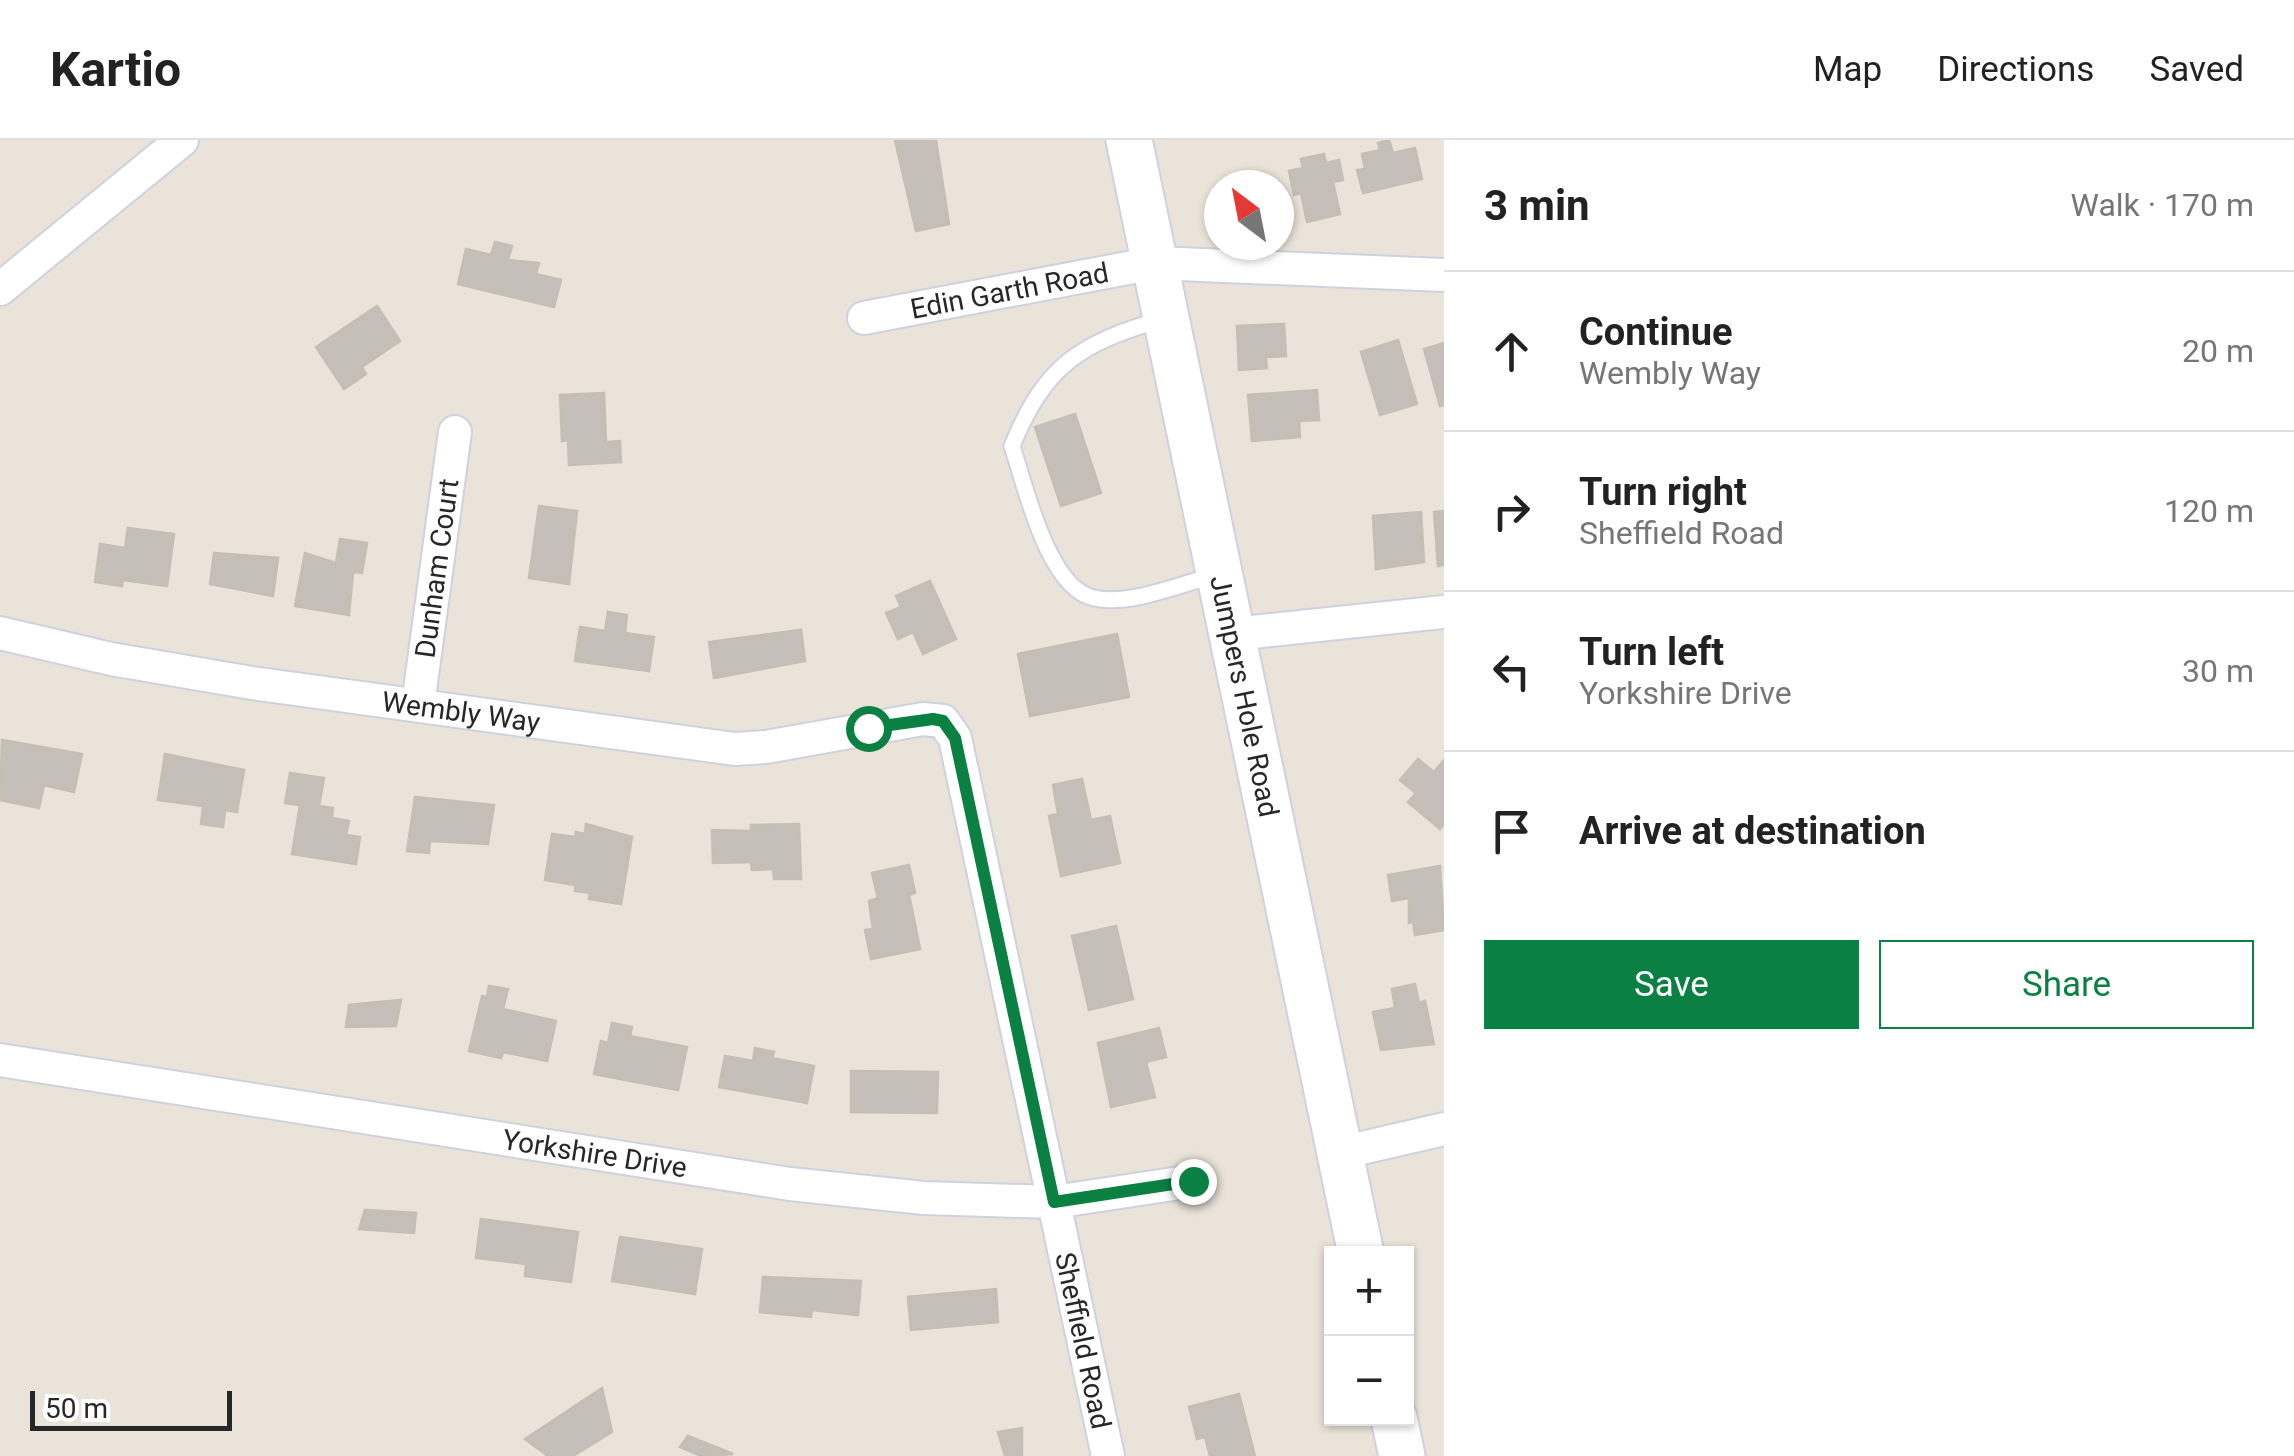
<!DOCTYPE html>
<html lang="en">
<head>
<meta charset="utf-8">
<style>
  body { margin:0; font-family:Roboto,sans-serif; background:#f2f2f2; color:#222 }
  .controls { position:absolute; right:30px; bottom:30px; display:grid; overflow:hidden; border-radius:0px; box-shadow:0 2px 8px #0004 }
  .controls button { width:90px; height:90px; display:grid; place-items:center; padding:0; border:0; border-bottom:2px solid #e0e0e0; background:#fff; color:#222; font:50px sans-serif }
  .compass { position:absolute; left:1204px; top:30px; width:90px; height:90px; border-radius:50%; background:#fff; box-shadow:0 2px 8px #0004; rotate:328deg }
  .scale { position:absolute; left:30px; bottom:25px; width:202px; box-sizing:border-box; padding-left:10px; border:5px solid #272727; border-top:0; font-size:28px; line-height:35px; white-space:nowrap; color:#272727; -webkit-text-stroke:8px #fff; paint-order:stroke }
  .stop { position:absolute; width:30px; height:30px; margin:-22px; border:8px solid #0b8043; border-radius:50%; background:#fff }
  .stop.end { background:#0b8043; border-color:#fff; box-shadow:0 2px 10px #0008 }
  .list { margin:0; padding:0; list-style:none }
  h2 { display:flex; justify-content:space-between; align-items:center; height:130px; margin:0; padding:0 40px; font-size:42px }
  h2 small { font-size:32px; font-weight:400; color:#767676 }
  .list li { display:grid; grid-template-columns:65px 1fr auto; gap:30px; align-items:center; box-sizing:border-box; height:160px; padding:0 40px; border-top:2px solid #e0e0e0 }
  .list b { display:block; font-size:38px; white-space:nowrap }
  .list p { margin:0; font-size:32px; white-space:nowrap; color:#767676 }
  .list em { font-size:32px; font-style:normal; color:#767676 }
  .actions { display:flex; gap:20px; padding:30px 40px }
  .actions a { flex:1; padding:22px 0; border:2px solid #0b8043; border-radius:0px; text-align:center; font-size:35px; color:#0b8043 }
  .actions .main { background:#0b8043; color:#fff }
  .icon { flex:none; width:55px; height:55px; fill:none; stroke:currentColor; stroke-width:2; stroke-linecap:round; stroke-linejoin:round }
  .map { position:relative; flex:none; width:1444px; height:1316px; overflow:hidden }
  header { display:flex; align-items:center; gap:60px; box-sizing:border-box; height:140px; padding:0 50px; background:#fff; border-bottom:2px solid #e0e0e0 }
  header strong { font-size:48px }
  nav { display:flex; gap:55px; margin-inline-start:auto; font-size:35px }
  main { display:flex }
  aside { flex:1; background:#fff }
  .map>svg:first-child { display:block }
  .building { fill:#c4c0b9; stroke:#c3bfb3; stroke-width:2.5 }
  .lines { fill:none; stroke-linecap:round; stroke-linejoin:round }
  .lane-casing { stroke:#cfd1df; stroke-width:19 }
  .street-casing { stroke:#cfd1df; stroke-width:36 }
  .secondary-casing { stroke:#cfd1df; stroke-width:49 }
  .lane { stroke:#fff; stroke-width:15 }
  .street { stroke:#fff; stroke-width:32 }
  .secondary { stroke:#fff; stroke-width:45 }
  .route { stroke:#0b8043; stroke-width:12 }
  .labels { text-anchor:middle; stroke-width:8; stroke-linejoin:round; paint-order:stroke }
  .street-label { font-size:28px; fill:#272727; stroke:#fff }
</style>
</head>
<body>
<header>
<strong>Kartio</strong>
<nav><a>Map</a><a>Directions</a><a>Saved</a></nav>
</header>
<main>
<div class="map">
<svg width="1444" height="1316" viewBox="0 0 1444 1316">
  <rect width="100%" height="100%" fill="#e9e3d9"/>
  <g class="building">
    <path d="M895,0H936L949,84L916,91Z"/>
    <path d="M1389,0L1393,13L1415,8L1422,39L1363,53L1357,30L1365,29L1362,14L1380,10L1378,3Z"/>
    <path d="M1324,14L1326,23L1339,20L1343,40L1333,42L1340,74L1307,82L1301,53L1294,55L1289,31L1303,28L1301,19Z"/>
    <path d="M495,102L512,106L508,120L539,123L536,134L561,140L554,167L458,144L466,109L491,115Z"/>
    <path d="M377,166L400,201L362,227L366,234L344,249L316,207Z"/>
    <path d="M1284,184L1286,216L1266,217L1267,228L1239,230L1237,186Z"/>
    <path d="M1398,200L1417,264L1380,275L1361,212Z"/>
    <path d="M1444,203V265L1440,266L1424,209Z"/>
    <path d="M1317,250L1319,280L1299,281L1300,297L1252,301L1248,255Z"/>
    <path d="M604,253L606,302L620,301L621,322L569,325L568,300L562,301L560,255Z"/>
    <path d="M1075,274L1101,353L1061,366L1035,287Z"/>
    <path d="M539,366L577,371L569,444L529,438Z"/>
    <path d="M1444,371V425L1438,426L1434,372Z"/>
    <path d="M1421,372L1424,422L1376,429L1373,376Z"/>
    <path d="M128,388L174,394L167,446L123,440L122,446L95,442L100,404L125,408Z"/>
    <path d="M340,399L367,403L362,433L353,432L349,475L295,466L305,413L336,423Z"/>
    <path d="M214,413L278,418L273,456L210,444Z"/>
    <path d="M930,441L956,499L923,514L913,492L898,499L886,473L901,467L896,456Z"/>
    <path d="M608,472L627,475L625,493L654,497L649,531L575,521L580,487L605,491Z"/>
    <path d="M801,490L805,521L714,538L709,502Z"/>
    <path d="M1117,494L1129,557L1030,576L1018,514Z"/>
    <path d="M2,600L82,614L74,652L44,645L39,668L0,660Z"/>
    <path d="M165,614L244,630L237,672L225,670L223,687L201,684L203,666L158,660Z"/>
    <path d="M1418,619L1434,632L1444,620V684L1440,689L1408,662L1416,653L1400,640Z"/>
    <path d="M290,633L324,638L319,666L333,668L332,678L349,681L346,695L360,697L356,724L292,714L300,665L285,663Z"/>
    <path d="M1082,639L1091,680L1110,676L1120,723L1061,736L1049,676L1058,674L1053,645Z"/>
    <path d="M415,657L494,665L488,704L430,701L429,713L407,711Z"/>
    <path d="M586,684L632,697L621,764L589,759L590,753L575,751V745L545,740L552,694L575,697L576,692L585,694Z"/>
    <path d="M799,684L801,739H774L773,729L752,730L751,722L713,723L712,690L751,691V685Z"/>
    <path d="M909,725L915,753L909,755L920,809L871,819L865,790L873,789L869,761L878,758L872,733Z"/>
    <path d="M1440,726L1444,790L1415,795L1413,782L1409,783V758L1392,761L1388,735Z"/>
    <path d="M1116,786L1133,859L1089,870L1072,796Z"/>
    <path d="M1415,844L1419,863L1425,861L1434,904L1381,910L1373,872L1395,868L1392,849Z"/>
    <path d="M489,846L508,849L503,869L556,881L547,921L503,912L501,918L469,911L482,856L487,857Z"/>
    <path d="M401,860L396,886L346,887L349,865Z"/>
    <path d="M612,883L632,887L630,896L687,907L678,950L594,934L601,901L608,903Z"/>
    <path d="M1159,888L1166,917L1146,922L1155,957L1111,967L1098,903Z"/>
    <path d="M755,908L774,912L772,918L814,926L807,963L719,947L725,916L753,921Z"/>
    <path d="M851,931L938,932L937,973L851,972Z"/>
    <path d="M365,1070L416,1073L414,1093L359,1089Z"/>
    <path d="M481,1079L578,1092L571,1142L525,1136L526,1124L476,1118Z"/>
    <path d="M620,1097L702,1109L695,1154L612,1141Z"/>
    <path d="M763,1137L861,1141L858,1175L812,1170L811,1177L760,1172Z"/>
    <path d="M996,1149L998,1182L911,1190L908,1157Z"/>
    <path d="M602,1248L612,1292L573,1316H548L525,1299Z"/>
    <path d="M1239,1254L1255,1316H1210L1205,1297L1197,1299L1189,1267Z"/>
    <path d="M1022,1288V1316H1005L998,1292Z"/>
    <path d="M688,1296L733,1314L701,1316L680,1307Z"/>
  </g>
  <g class="lines">
    <g class="lane-casing">
      <path id="lane" d="M1163,179C1080,203 1045,225 1012,306C1025,345 1048,449 1094,458C1131,466 1180,444 1216,435"/>
    </g>
    <g class="street-casing">
      <g id="street">
        <path d="M0,149L182,0"/>
        <path id="s1" d="M864,178L1154,123L1444,135"/>
        <path id="s2" d="M0,493L111,519L252,543L735,609L766,607L923,579L943,581L955,598L1108,1316"/>
        <path d="M1233,494L1444,472"/>
        <path id="s3" d="M418,565L455,292"/>
        <path id="s4" d="M0,920L790,1044L924,1058L1054,1062L1193,1041"/>
        <path d="M1340,1013L1444,989"/>
      </g>
    </g>
    <g class="secondary-casing">
      <g id="secondary">
        <path id="s5" d="M1129,0L1361,1114"/>
        <path d="M1394,1278L1402,1316"/>
      </g>
    </g>
    <use href="#lane" class="lane"/>
    <use href="#street" class="street"/>
    <use href="#secondary" class="secondary"/>
  </g>
  <g class="lines">
    <path class="route" d="M868,588L933,579L943,581L955,598L1054,1062L1193,1041"/>
  </g>
  <g class="labels">
    <g class="street-label">
      <text dy="10" stroke="none"><textPath href="#s1" startOffset="148">Edin Garth Road</textPath></text>
      <text dy="10" stroke="none"><textPath href="#s3" startOffset="138">Dunham Court</textPath></text>
      <text dy="10" stroke="none"><textPath href="#s5" startOffset="568">Jumpers Hole Road</textPath></text>
      <text dy="10" stroke="none"><textPath href="#s2" startOffset="468">Wembly Way</textPath></text>
      <text dy="10" stroke="none"><textPath href="#s4" startOffset="602">Yorkshire Drive</textPath></text>
      <text dy="10" stroke="none"><textPath href="#s2" startOffset="1592">Sheffield Road</textPath></text>
    </g>
  </g>
</svg>
<div class="controls">
<button>+</button>
<button>−</button>
</div>
<svg class="compass" viewBox="-18 -18 36 36"><path d="M0-13l5 13h-10z" fill="#e53935"/><path d="M0 13l5-13h-10z" fill="#767676"/></svg>
<div class="scale">50 m</div>
<div class="stop" style="left:868px;top:588px"></div>
<div class="stop end" style="left:1193px;top:1041px"></div>
</div>
<aside>
<h2>3 min<small>Walk · 170 m</small></h2>
<ul class="list">
<li><svg class="icon" aria-label="ahead" viewBox="0 0 24 24"><path d="M12 20V5M6 11l6-6 6 6"/></svg><div><b>Continue</b><p>Wembly Way</p></div><em>20 m</em></li>
<li><svg class="icon" aria-label="right" viewBox="0 0 24 24"><path d="M7 20v-9h11M14 6l5 5-5 5"/></svg><div><b>Turn right</b><p>Sheffield Road</p></div><em>120 m</em></li>
<li><svg class="icon" aria-label="left" viewBox="0 0 24 24"><path d="M17 20v-9H6M10 6l-5 5 5 5"/></svg><div><b>Turn left</b><p>Yorkshire Drive</p></div><em>30 m</em></li>
<li><svg class="icon" aria-label="arrive" viewBox="0 0 24 24"><path d="M6 21V4h12l-3 4 3 4H6"/></svg><div><b>Arrive at destination</b></div></li>
</ul>
<div class="actions"><a class="main">Save</a><a>Share</a></div>
</aside>
</main>
</body>
</html>
